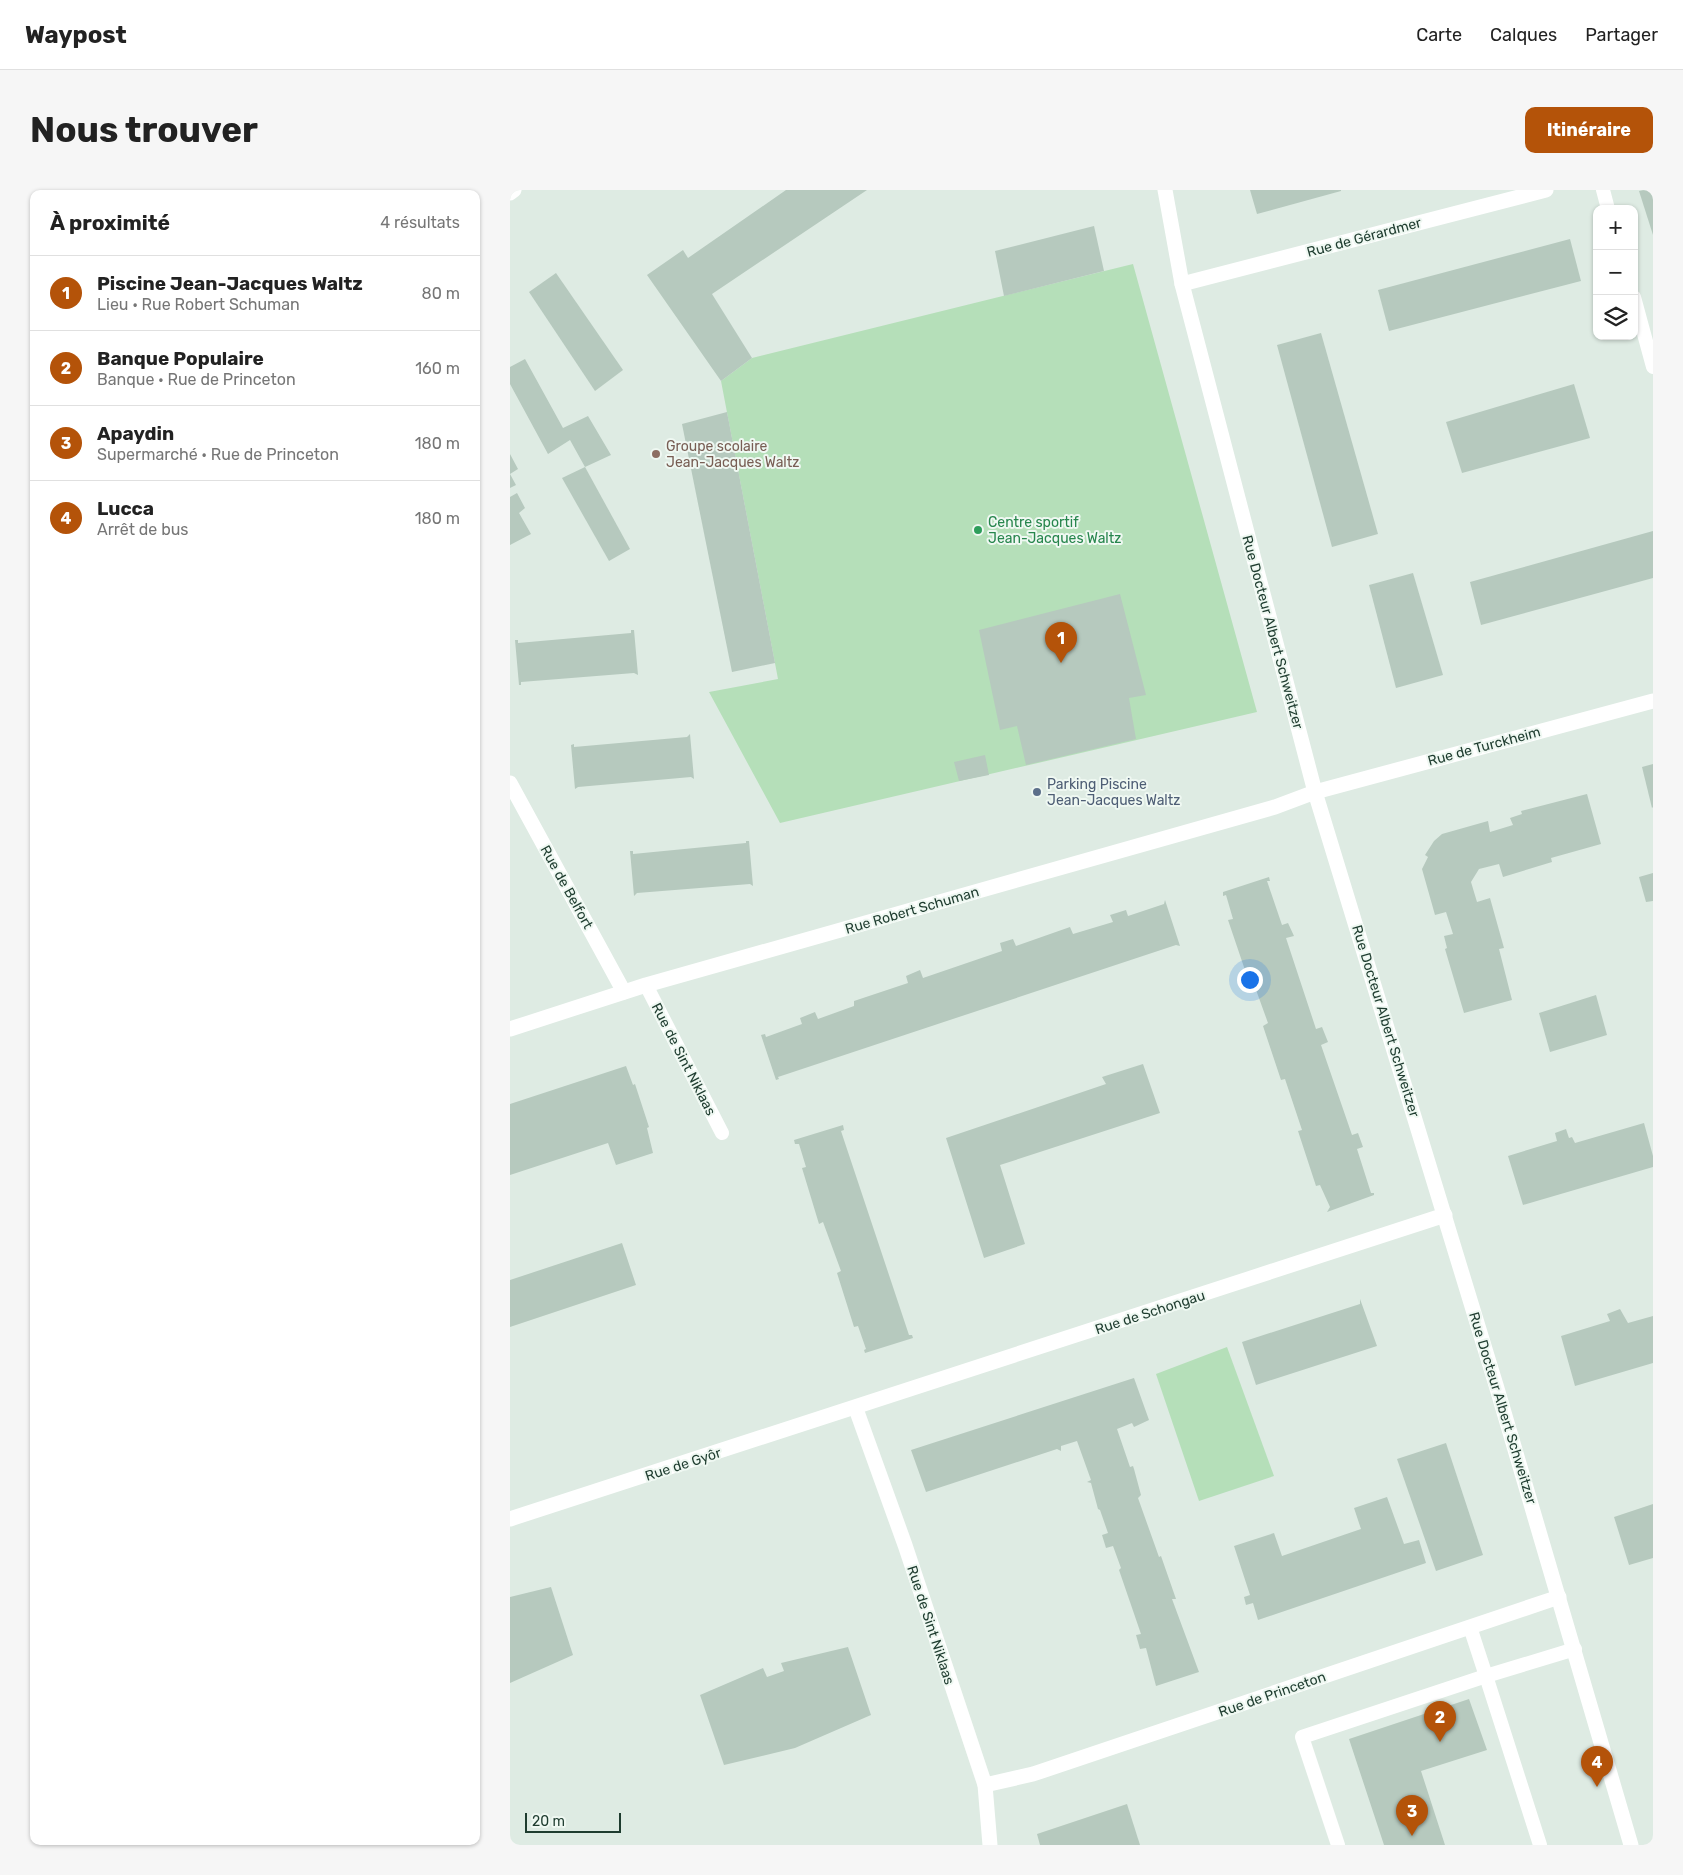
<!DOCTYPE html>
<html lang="fr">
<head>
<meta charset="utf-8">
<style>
  body { margin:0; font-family:Rubik,sans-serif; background:#f6f6f6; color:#222 }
  .controls { position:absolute; right:15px; top:15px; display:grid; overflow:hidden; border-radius:10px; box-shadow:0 1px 4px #0004 }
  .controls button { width:45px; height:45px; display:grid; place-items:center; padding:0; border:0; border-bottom:1px solid #e0e0e0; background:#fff; color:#222; font:25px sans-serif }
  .scale { position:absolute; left:15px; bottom:12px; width:96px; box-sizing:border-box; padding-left:5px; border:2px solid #1e3c2f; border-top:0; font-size:14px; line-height:18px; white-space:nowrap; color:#1e3c2f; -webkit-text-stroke:4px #eff8f2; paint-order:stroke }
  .you { position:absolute; left:739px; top:789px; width:18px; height:18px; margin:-12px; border:4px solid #fff; border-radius:50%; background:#1a73e8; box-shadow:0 0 0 8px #1a73e833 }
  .badge { display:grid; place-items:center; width:32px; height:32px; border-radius:50%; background:#b45309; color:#fff; font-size:16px; font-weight:700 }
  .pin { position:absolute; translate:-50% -41px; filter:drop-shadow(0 1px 2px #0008) }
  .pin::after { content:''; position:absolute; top:26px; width:18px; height:15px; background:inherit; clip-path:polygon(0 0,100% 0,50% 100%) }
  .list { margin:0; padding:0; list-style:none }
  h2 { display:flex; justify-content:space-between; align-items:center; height:65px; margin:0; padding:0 20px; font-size:21px }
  h2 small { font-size:16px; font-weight:400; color:#767676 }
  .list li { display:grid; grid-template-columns:32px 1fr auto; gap:15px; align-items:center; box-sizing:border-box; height:75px; padding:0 20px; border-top:1px solid #e0e0e0 }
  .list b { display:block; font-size:19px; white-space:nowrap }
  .list p { margin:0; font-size:16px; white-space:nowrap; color:#767676 }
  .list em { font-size:16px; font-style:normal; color:#767676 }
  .icon { flex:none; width:28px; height:28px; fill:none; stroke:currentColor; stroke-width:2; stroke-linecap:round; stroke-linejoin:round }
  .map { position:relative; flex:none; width:1143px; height:1655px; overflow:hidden; border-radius:10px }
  header { display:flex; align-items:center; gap:30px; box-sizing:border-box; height:70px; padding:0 25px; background:#fff; border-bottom:1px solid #e0e0e0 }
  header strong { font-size:24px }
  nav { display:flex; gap:28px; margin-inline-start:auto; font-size:18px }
  .intro { display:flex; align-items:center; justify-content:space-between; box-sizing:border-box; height:120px; padding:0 30px }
  h1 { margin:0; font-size:35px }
  .button { padding:12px 22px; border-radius:10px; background:#b45309; color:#fff; font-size:18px; font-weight:700 }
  main { display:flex; gap:30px; padding:0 30px }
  aside { flex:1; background:#fff; border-radius:10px; box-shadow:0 1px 4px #0004 }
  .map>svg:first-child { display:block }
  .green { fill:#b5dfb9 }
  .building { fill:#b6c9be }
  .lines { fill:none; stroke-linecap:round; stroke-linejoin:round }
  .service { stroke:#fff; stroke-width:14 }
  .minor { stroke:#fff; stroke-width:15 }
  .tertiary { stroke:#fff; stroke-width:15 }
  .education-dot { fill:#8d6e63; stroke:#eff8f2; stroke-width:2 }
  .leisure-dot { fill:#2e9e5b; stroke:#eff8f2; stroke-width:2 }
  .service-dot { fill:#5c6f8a; stroke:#eff8f2; stroke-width:2 }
  .labels { text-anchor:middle; stroke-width:4; stroke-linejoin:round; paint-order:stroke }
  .street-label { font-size:14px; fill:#1e3c2f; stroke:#eff8f2 }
  .education-label { font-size:14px; fill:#785e54; stroke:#eff8f2; text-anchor:start }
  .leisure-label { font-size:14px; fill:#27864d; stroke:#eff8f2; text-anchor:start }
  .service-label { font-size:14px; fill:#4e5e75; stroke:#eff8f2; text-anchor:start }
</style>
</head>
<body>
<header>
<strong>Waypost</strong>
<nav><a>Carte</a><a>Calques</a><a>Partager</a></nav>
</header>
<div class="intro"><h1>Nous trouver</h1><a class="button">Itinéraire</a></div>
<main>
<aside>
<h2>À proximité<small>4 résultats</small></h2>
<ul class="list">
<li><span class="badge">1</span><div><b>Piscine Jean-Jacques Waltz</b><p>Lieu · Rue Robert Schuman</p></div><em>80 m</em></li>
<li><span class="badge">2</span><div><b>Banque Populaire</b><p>Banque · Rue de Princeton</p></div><em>160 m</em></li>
<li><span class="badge">3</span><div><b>Apaydin</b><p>Supermarché · Rue de Princeton</p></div><em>180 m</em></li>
<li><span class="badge">4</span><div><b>Lucca</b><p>Arrêt de bus</p></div><em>180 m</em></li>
</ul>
</aside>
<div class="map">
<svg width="1143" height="1655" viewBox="0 0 1143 1655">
  <rect width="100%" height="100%" fill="#deebe3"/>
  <g class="green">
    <path d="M623,74L747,522L270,633L199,502L268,489L211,191L242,168Z"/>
    <path d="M717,1157L764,1286L689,1311L646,1184Z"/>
  </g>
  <g class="building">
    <path d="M276,0H357L202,104L242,168L211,191L137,85L173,60L178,68Z"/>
    <path d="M740,0H831V1L747,24Z"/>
    <path d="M1134,0H1143V45L1129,1Z"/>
    <path d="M584,36L594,81L494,106L485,61Z"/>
    <path d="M1060,49L1071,91L879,141L868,100Z"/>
    <path d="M46,83L113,180L85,201L19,102Z"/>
    <path d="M811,143L868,344L822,357L767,155Z"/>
    <path d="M15,169L53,238L78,226L101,265L75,277L60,250L38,264L0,194V177Z"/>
    <path d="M1064,194L1080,248L952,283L936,232Z"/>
    <path d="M217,222L265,473L222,482L172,234Z"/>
    <path d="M0,264L8,279L0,284L6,295L0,298Z"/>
    <path d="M75,277L120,359L99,371L52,288Z"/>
    <path d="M7,303L15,318L9,323L21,344L0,355V307Z"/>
    <path d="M1143,341V388L971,435L960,392Z"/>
    <path d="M903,383L933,485L886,498L859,395Z"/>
    <path d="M610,404L636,505L619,508L626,549L516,575L507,536L490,540L469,440Z"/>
    <path d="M121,440H124L128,485L124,483L11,492V495H9L5,450H8V453L121,443Z"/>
    <path d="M180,544L184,589L181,587L68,597L65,599L61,555L64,554V557L177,547Z"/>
    <path d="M475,565L479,585L449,591L444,572Z"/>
    <path d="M1143,574V617L1142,618L1132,577Z"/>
    <path d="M1077,604L1091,654L1041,668L1042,672L993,687L989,674L969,679L961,692L967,712L980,708L994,758L989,759L1002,810L954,823L935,759L937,758L934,746L943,744L936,722L925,725L912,679L918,667L915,665L924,651L932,644L978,631L980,642L1003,635L1000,628L1012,624L1011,621Z"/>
    <path d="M236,651H239L243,696L240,694L127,703L124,706L120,661H123V664L236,653Z"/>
    <path d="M1143,683V711L1136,712L1129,687Z"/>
    <path d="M759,687L760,691H757L772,735L778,733L784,746L776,748L806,839L812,837L818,852L811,855L842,945L848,943L853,957L847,959L861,1003H864V1005L817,1022L820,1017L810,995L806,996L788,941L792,940L775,889L771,890L753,836L758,833L741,786H737L718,730L723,729L716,705L713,706V702Z"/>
    <path d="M655,710L670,756L666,755L268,887L269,889L266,890L251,845L255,844L256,847L292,834L290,828L305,822L308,829L344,816V811L398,793L396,786L410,780L413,788L492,761L490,753L503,749L506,756L560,737L563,744L603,732L600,725L616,720L618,726L654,714Z"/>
    <path d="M1086,805L1097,845L1040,862L1029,823Z"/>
    <path d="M633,874L650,923L490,975L515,1054L474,1068L436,948L596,894L592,887Z"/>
    <path d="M116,876L123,895L125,894L139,937L137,938L143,963L106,975L98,953L0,985V914Z"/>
    <path d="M1134,933L1143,966V977L1013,1015L998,966L1047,951L1045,943L1056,939L1059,948L1062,947L1065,953Z"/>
    <path d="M333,935L334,940L331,941L399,1145H402L403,1148L355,1163L354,1160L356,1159L348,1136L344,1137L327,1083L331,1081L313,1032L309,1034L292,978L296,977L289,954H285L284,950Z"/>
    <path d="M112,1053L126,1095L0,1137V1090Z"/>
    <path d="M850,1109L867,1156L746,1195L732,1152L850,1114Z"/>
    <path d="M1110,1119L1118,1133L1143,1126V1173L1065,1196L1051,1146L1100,1131L1097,1124Z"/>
    <path d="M624,1188L639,1230L624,1237L622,1233L607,1239L620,1277L623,1276L624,1279L631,1305L628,1308L649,1367L651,1366L666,1409H662L689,1482L646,1496L636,1458L630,1459L626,1445L631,1444L609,1380L611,1378L603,1356L596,1358L592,1345L598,1343L590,1320L588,1319L581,1293L577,1292L581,1290L567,1251L551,1256V1261L547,1259L416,1302L401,1260Z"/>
    <path d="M936,1253L973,1365L926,1381L887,1269Z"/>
    <path d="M877,1307L894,1354L909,1350L916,1373L748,1430L743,1413L736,1415L734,1407L740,1405L724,1356L764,1343L772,1366L851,1339L844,1318Z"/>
    <path d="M1143,1314V1368L1119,1375L1104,1327Z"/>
    <path d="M41,1397L63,1465L0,1493V1407Z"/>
    <path d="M338,1457L361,1525L285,1558L214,1575L190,1505L253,1478L257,1487L274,1481L271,1473Z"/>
    <path d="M959,1509L977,1560L911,1581L935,1655H874L839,1549Z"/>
    <path d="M617,1614L630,1655H530L527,1644Z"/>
  </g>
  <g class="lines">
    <g class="service">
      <path d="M1093,0L1098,19"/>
      <path d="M1124,107L1143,177"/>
      <path d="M136,795L212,943"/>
      <path d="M828,1655L792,1547L976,1486L960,1437"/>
      <path d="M1030,1655L976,1486L1065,1459"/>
    </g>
    <g class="minor">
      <path d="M0,3L4,0"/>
      <path d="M672,94L1036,0"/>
      <path d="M0,593L114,802"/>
      <path d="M346,1219L395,1355L475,1595L480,1655"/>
      <path d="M0,1329L935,1025"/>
      <path d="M475,1595L523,1584L1049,1407"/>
    </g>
    <g class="tertiary">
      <path d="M655,0L672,94L805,602L986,1195L1121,1655"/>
      <path d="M0,839L136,795L765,617L805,602L1143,511"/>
    </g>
  </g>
  <circle class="education-dot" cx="146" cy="264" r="5"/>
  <circle class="leisure-dot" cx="468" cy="340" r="5"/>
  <circle class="service-dot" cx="527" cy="602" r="5"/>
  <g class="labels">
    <g class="street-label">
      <text transform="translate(854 47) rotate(-15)" y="5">Rue de Gérardmer</text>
      <text transform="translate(763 442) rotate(75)" y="5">Rue Docteur Albert Schweitzer</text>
      <text transform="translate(974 556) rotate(-15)" y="5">Rue de Turckheim</text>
      <text transform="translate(57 697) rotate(61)" y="5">Rue de Belfort</text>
      <text transform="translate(402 720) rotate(-16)" y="5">Rue Robert Schuman</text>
      <text transform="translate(876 831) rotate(73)" y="5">Rue Docteur Albert Schweitzer</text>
      <text transform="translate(174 869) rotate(63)" y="5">Rue de Sint Niklaas</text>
      <text transform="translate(640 1122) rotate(-18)" y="5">Rue de Schongau</text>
      <text transform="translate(993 1218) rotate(73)" y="5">Rue Docteur Albert Schweitzer</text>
      <text transform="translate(173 1274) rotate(-18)" y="5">Rue de Gyôr</text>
      <text transform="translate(421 1435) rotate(72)" y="5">Rue de Sint Niklaas</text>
      <text transform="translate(762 1504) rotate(-19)" y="5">Rue de Princeton</text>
    </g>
    <g class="education-label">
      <text x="156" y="261">Groupe scolaire<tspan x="156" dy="16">Jean-Jacques Waltz</tspan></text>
    </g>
    <g class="leisure-label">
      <text x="478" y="337">Centre sportif<tspan x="478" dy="16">Jean-Jacques Waltz</tspan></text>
    </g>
    <g class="service-label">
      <text x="537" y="599">Parking Piscine<tspan x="537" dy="16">Jean-Jacques Waltz</tspan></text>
    </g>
  </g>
</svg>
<div class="controls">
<button>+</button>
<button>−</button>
<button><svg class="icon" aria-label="layers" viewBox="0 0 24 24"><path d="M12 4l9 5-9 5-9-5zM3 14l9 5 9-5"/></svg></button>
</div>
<div class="scale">20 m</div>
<div class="you"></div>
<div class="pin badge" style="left:551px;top:473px">1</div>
<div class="pin badge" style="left:930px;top:1552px">2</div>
<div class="pin badge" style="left:902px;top:1646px">3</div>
<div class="pin badge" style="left:1087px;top:1597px">4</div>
</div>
</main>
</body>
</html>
